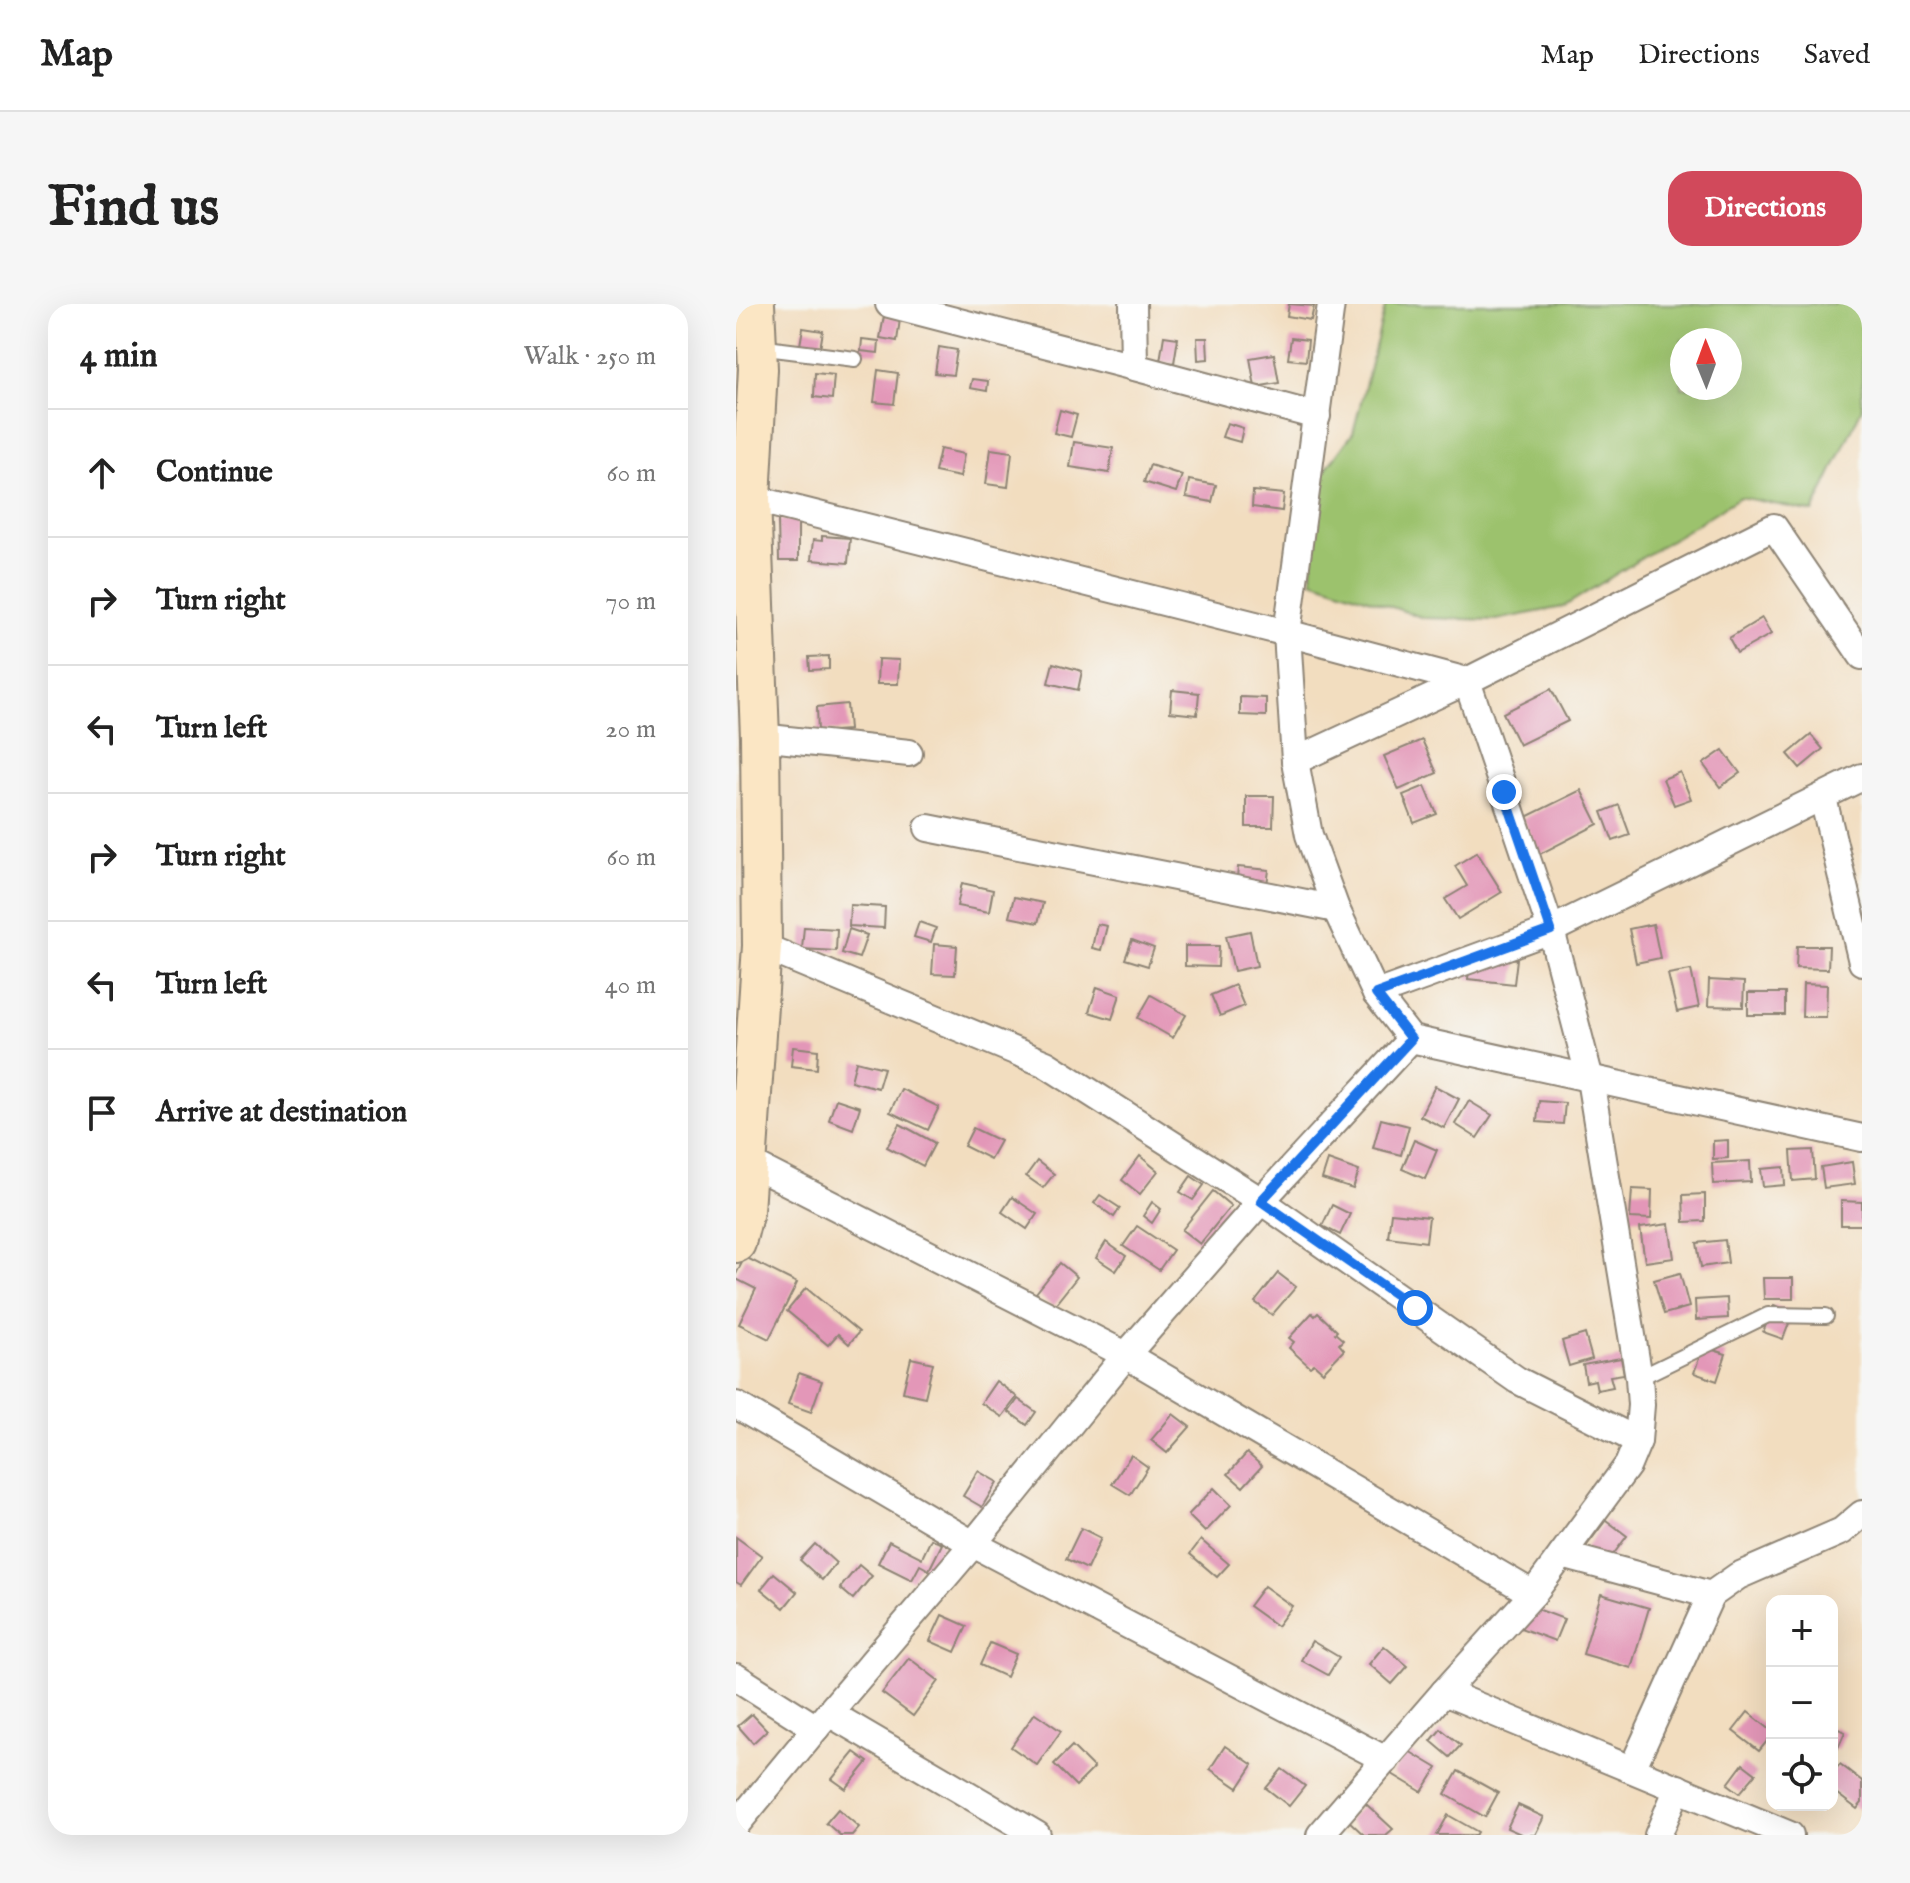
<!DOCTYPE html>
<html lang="en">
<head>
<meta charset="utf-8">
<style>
  body { margin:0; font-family:"IM FELL English",serif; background:#f6f6f6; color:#222 }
  .controls { position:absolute; right:24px; bottom:24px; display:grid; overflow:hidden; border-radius:16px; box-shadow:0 8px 32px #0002 }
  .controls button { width:72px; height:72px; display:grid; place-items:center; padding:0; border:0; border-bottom:2px solid #e0e0e0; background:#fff; color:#222; font:40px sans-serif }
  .compass { position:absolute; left:934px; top:24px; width:72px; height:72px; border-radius:50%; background:#fff; box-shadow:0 8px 32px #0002; rotate:359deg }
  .stop { position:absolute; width:24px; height:24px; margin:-18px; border:6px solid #1a73e8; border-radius:50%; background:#fff }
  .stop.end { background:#1a73e8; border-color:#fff; box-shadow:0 2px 8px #0008 }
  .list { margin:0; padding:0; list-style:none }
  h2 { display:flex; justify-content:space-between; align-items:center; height:104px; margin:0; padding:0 32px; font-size:34px }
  h2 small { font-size:26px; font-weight:400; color:#767676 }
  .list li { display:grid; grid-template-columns:52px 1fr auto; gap:24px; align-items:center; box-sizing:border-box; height:128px; padding:0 32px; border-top:2px solid #e0e0e0 }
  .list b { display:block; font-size:30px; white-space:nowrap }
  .list em { font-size:26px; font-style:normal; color:#767676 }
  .icon { flex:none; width:44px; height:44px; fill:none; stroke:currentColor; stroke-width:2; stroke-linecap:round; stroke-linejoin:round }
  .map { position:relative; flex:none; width:1126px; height:1531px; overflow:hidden; border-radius:24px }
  header { display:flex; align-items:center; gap:48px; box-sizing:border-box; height:112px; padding:0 40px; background:#fff; border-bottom:2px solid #e0e0e0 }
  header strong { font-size:38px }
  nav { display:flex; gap:44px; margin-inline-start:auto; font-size:28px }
  .intro { display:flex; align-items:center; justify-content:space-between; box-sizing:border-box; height:192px; padding:0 48px }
  h1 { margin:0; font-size:56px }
  .button { padding:20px 36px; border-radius:24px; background:#d1495b; color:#fff; font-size:28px; font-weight:700 }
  main { display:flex; gap:48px; padding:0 48px }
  aside { flex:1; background:#fff; border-radius:24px; box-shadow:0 8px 32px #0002 }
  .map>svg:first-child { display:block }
  .green { fill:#9cc26d; stroke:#64764c; stroke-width:2; fill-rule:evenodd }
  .building { fill:#e397b8 }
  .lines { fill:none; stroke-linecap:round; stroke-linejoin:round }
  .lane-casing { stroke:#8e8475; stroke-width:18 }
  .street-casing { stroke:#8e8475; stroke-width:30 }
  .secondary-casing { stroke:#8e8475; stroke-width:42 }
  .lane { stroke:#fff; stroke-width:14 }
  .street { stroke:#fff; stroke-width:26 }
  .secondary { stroke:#fbe6c4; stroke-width:38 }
  .route { stroke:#1a73e8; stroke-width:10 }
</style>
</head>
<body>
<header>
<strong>Map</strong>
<nav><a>Map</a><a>Directions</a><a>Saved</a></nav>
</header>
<div class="intro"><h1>Find us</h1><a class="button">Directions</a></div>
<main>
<aside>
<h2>4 min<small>Walk · 250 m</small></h2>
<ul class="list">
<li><svg class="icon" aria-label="ahead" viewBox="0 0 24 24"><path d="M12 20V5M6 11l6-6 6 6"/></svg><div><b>Continue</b></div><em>60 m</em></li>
<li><svg class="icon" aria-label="right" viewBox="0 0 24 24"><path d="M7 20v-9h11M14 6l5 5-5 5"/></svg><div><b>Turn right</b></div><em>70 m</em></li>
<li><svg class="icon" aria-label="left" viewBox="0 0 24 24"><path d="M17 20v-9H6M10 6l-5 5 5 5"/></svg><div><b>Turn left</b></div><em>20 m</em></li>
<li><svg class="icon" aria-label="right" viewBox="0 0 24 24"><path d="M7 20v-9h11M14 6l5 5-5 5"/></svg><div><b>Turn right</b></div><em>60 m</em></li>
<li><svg class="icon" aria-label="left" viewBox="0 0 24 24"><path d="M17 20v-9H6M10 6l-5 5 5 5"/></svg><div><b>Turn left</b></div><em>40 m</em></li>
<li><svg class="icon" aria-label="arrive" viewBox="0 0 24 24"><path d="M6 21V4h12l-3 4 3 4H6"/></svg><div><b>Arrive at destination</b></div></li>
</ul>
</aside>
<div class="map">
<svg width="1126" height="1531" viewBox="0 0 1126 1531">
  <rect width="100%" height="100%" fill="#f6f6f2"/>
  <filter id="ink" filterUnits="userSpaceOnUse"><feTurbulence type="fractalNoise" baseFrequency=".0125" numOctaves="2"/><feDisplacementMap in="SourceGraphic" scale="16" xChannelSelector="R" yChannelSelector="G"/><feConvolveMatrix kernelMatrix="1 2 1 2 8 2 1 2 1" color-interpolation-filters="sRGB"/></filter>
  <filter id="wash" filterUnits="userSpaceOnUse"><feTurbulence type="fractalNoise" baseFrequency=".006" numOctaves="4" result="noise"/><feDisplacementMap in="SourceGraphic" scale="32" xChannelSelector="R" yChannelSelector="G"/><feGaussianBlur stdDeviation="1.8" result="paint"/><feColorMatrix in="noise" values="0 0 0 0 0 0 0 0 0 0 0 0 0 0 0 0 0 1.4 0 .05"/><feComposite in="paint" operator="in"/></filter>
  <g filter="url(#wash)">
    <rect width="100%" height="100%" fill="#f2ddbf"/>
    <path class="green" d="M650,0H1126V104L1077,208L1004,193L827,303L760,316L688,314L576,276L578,181L617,129ZM946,36H994V84H946Z"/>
    <g id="blocks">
      <g class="building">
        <path d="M553,0L578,2L575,16L551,12Z"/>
        <path d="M148,12L164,15L161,37L144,34Z"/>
        <path d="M67,24L87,27L84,45L64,41Z"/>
        <path d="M428,32L442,34L438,59L424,57Z"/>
        <path d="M461,34H471L472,55L462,56Z"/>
        <path d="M555,34L572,36L570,57L552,55Z"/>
        <path d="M126,35L143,37L142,49L125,47Z"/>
        <path d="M203,43L221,46L217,71L199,69Z"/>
        <path d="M538,50L543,79L519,83L514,54Z"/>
        <path d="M142,66L162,69L158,100L138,98Z"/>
        <path d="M79,69L98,71L96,95L78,93Z"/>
        <path d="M236,75L252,77L251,87L234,84Z"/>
        <path d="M324,106L341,111L335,133L318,129Z"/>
        <path d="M491,119L507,124L504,138L486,133Z"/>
        <path d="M338,138L377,144L373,169L334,163Z"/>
        <path d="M204,145L228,150L224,173L199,168Z"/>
        <path d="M255,145L276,148L272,183L250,180Z"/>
        <path d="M414,161L446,171L440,188L408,178Z"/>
        <path d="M453,176L480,181L476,198L450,193Z"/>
        <path d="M517,187L548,190L546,207L516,203Z"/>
        <path d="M42,216H62V257H43Z"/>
        <path d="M86,232L114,234L112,259L75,256L77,236L86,237Z"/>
        <path d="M1026,314L1035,330L1001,349L993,334Z"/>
        <path d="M93,352V365L74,366L73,353Z"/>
        <path d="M142,355L163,356L162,380H141Z"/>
        <path d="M317,359L346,367L342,386L312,379Z"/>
        <path d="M815,385L832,417L783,441L767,409Z"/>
        <path d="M436,386L463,389L461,411L434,408Z"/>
        <path d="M504,393L530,394V412L504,411Z"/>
        <path d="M111,400L113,426L82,428L81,403Z"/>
        <path d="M1075,431L1087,445L1064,464L1052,450Z"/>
        <path d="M686,436L701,469L663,486L648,452Z"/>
        <path d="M987,446L1004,469L984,483L967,460Z"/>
        <path d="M944,468L955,495L938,501L927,475Z"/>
        <path d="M689,482L701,510L678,519L667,491Z"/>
        <path d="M845,486L862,520L804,550L786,515Z"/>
        <path d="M510,492H538L537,523H510Z"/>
        <path d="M883,501L894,531L877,537L866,508Z"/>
        <path d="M741,548L766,588L722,615L709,595L731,582L719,562Z"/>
        <path d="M502,563L533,566L530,588L500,585Z"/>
        <path d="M226,579L257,586L253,608L221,602Z"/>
        <path d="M278,593L307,599L302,619L273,613Z"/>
        <path d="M114,601L149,603L148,624L113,622Z"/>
        <path d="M183,618L200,624L195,638L178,633Z"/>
        <path d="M361,620L371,622L365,646L356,644Z"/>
        <path d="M917,620L924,654L900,659L893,625Z"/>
        <path d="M68,623L101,625L100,647L66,645Z"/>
        <path d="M113,625L131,631L123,654L106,649Z"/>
        <path d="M514,627L521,662L498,667L490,632Z"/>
        <path d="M396,636L418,644L412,662L389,655Z"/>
        <path d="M198,640L221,642L219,671L196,670Z"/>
        <path d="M449,642H483L482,663L449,662Z"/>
        <path d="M1061,642H1093L1092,665L1060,664Z"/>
        <path d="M735,650L781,655L778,680L732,675Z"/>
        <path d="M955,666L963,703L941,708L932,670Z"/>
        <path d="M973,676L1008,678L1007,703L972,702Z"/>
        <path d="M1067,680L1091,681L1090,713H1066Z"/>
        <path d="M499,681L508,702L484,712L475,691Z"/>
        <path d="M361,683L384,691L376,715L353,708Z"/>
        <rect x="1012" y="689" width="37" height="22"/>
        <path d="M415,691L450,711L437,734L402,714Z"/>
        <path d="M57,743L82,746L81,765L55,762Z"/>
        <path d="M120,757L148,764L142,784L115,777Z"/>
        <path d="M699,782L723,795L708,824L684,812Z"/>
        <path d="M165,785L203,803L192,826L154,808Z"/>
        <path d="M100,795L124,803L117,825L93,816Z"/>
        <path d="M733,797L756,811L741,834L719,820Z"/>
        <path d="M803,797L829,799L827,820L801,818Z"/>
        <path d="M645,815L673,822L665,851L637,844Z"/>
        <path d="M164,820L199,839L187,862L151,843Z"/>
        <path d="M237,824L264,837L254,855L228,842Z"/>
        <path d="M678,836L701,846L689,875L666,865Z"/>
        <path d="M992,836V854L977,855V837Z"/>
        <path d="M1077,846L1079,875L1057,877L1055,847Z"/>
        <path d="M404,852L422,867L404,890L386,876Z"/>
        <path d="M592,856L623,867L617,885L586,875Z"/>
        <path d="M301,857L318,870L307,884L290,872Z"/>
        <path d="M1014,857L1015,878L977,880L976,859Z"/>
        <path d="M1116,858L1119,880L1088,884L1085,863Z"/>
        <path d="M1048,863L1049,881L1027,883L1025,865Z"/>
        <path d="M455,872L468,881L457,896L444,888Z"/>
        <path d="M896,885L916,886L915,915L894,914Z"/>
        <path d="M477,887L495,902L464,940L446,926Z"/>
        <path d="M969,890V917L948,918L947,891Z"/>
        <path d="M364,891L384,904L378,913L358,899Z"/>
        <path d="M276,893L301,910L291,925L266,908Z"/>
        <path d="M1105,897L1126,898V921H1105Z"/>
        <path d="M416,898L425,905L416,919L407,912Z"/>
        <path d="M596,901L614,910L604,931L586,922Z"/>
        <path d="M655,909L693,913L690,938L652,933Z"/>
        <path d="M933,920L938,954L909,958L904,924Z"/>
        <path d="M401,922L437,946L423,966L387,942Z"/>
        <path d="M989,936L992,959L965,963L961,939Z"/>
        <path d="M370,938L390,952L380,967L360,954Z"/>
        <path d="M9,953L61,979L33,1035L3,1020L20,985L0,975V970Z"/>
        <path d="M324,959L341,973L317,1003L300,989Z"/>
        <path d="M542,969L560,983L536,1011L519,998Z"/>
        <path d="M944,969L953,1003L928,1010L918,976Z"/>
        <path d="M1027,974H1057V995H1028Z"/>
        <path d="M70,984L123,1028L113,1040L102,1030L92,1041L51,1007Z"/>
        <path d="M991,994L992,1014L960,1016L959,996Z"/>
        <path d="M1038,1001L1057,1009L1047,1035L1027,1028Z"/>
        <path d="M576,1009L579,1012L582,1009L601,1027L599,1029L607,1036L603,1040L608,1046L587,1068L578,1060L574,1063L553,1044L558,1038L553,1034Z"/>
        <path d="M849,1030L856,1055L833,1062L826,1037Z"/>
        <path d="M967,1043L990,1050L981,1077L958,1069Z"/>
        <path d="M175,1054L197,1059L189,1093L167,1088Z"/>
        <path d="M885,1054L888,1070L874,1072L877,1083L861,1086L859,1076L850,1078L847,1061Z"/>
        <path d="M63,1069L86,1077L75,1108L52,1100Z"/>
        <path d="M260,1077L281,1093L266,1113L245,1099Z"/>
        <path d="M282,1095L300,1108L291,1121L273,1108Z"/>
        <path d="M437,1110L454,1123L431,1149L415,1136Z"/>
        <path d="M511,1149L526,1162L507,1183L492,1170Z"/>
        <path d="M395,1151L412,1163L394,1191L376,1180Z"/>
        <path d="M242,1167L261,1178L246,1203L227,1192Z"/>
        <path d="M478,1184L495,1201L469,1228L452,1211Z"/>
        <path d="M870,1216L891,1232L870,1260L849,1244Z"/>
        <path d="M345,1224L365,1234L351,1265L330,1255Z"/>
        <path d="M0,1233L26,1252L5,1281L0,1278Z"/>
        <path d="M195,1235L206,1240L193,1266L184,1261L176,1276L142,1259L153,1237L186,1254Z"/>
        <path d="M465,1236L493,1260L481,1273L454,1250Z"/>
        <path d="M79,1240L100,1259L86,1276L64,1256Z"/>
        <path d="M123,1261L136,1272L117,1295L104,1284Z"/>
        <path d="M38,1269L61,1288L48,1304L25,1285Z"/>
        <path d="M528,1282L556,1302L541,1322L513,1302Z"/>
        <path d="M865,1290L913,1304L895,1364L847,1350Z"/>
        <path d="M788,1300L828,1315L819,1337L779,1322Z"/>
        <path d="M206,1311L231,1322L219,1348L194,1337Z"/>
        <path d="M576,1337L603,1353L592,1371L565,1356Z"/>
        <path d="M254,1339L280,1350L270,1373L244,1361Z"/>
        <path d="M648,1342L672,1362L656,1380L633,1360Z"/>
        <path d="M173,1354L203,1377L177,1412L146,1389Z"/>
        <path d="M1012,1408L1036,1427V1431L1023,1447L997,1427Z"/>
        <path d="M299,1409L325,1427L301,1461L275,1443Z"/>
        <path d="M16,1410L31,1426L17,1439L2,1422Z"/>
        <path d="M1096,1422L1109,1428L1101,1446L1096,1444Z"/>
        <path d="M705,1425L725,1441L714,1453L695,1437Z"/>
        <path d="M336,1442L358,1464L340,1482L318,1460Z"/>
        <path d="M489,1442L517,1461L502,1484L474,1465Z"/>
        <path d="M671,1446L701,1464L686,1488L656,1470Z"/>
        <path d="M118,1448L132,1458L110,1485L96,1475Z"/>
        <path d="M1007,1460L1020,1470L1004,1489L992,1480Z"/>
        <path d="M1104,1460L1126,1477V1499L1121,1505L1096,1486V1469Z"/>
        <path d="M546,1465L569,1482L553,1502L530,1484Z"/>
        <path d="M722,1467L762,1489L749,1513L709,1490Z"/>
        <path d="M629,1499L657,1525L650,1531H628L612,1516Z"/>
        <path d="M782,1501L808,1513L799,1531H787L771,1524Z"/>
        <path d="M102,1505L123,1523L116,1531H104L90,1519Z"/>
        <path d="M712,1511L742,1528L740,1531H701Z"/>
      </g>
    </g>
  </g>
  <g filter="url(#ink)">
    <use href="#blocks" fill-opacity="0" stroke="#8e8475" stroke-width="2"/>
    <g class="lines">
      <g class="lane-casing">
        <g id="lane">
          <path d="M22,43L119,55"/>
          <path d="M903,1074L1032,1011L1090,1012"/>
        </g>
      </g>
      <g class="street-casing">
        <g id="street">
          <path d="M153,0L398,63L581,112"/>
          <path d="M397,0L398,63"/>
          <path d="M595,0L551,329L559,457L573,531L600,605L640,690L675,735L1126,834"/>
          <path d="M15,194L551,329L731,377L815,626L854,775L903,1074L905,1101L902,1137L892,1161L797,1290L708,1388L584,1531"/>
          <path d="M24,433L173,449"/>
          <path d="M559,457L731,377L1038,223L1126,352"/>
          <path d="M1087,494L1126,658"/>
          <path d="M192,524L600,605"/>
          <path d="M26,642L310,760L525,897L781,1076L902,1137"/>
          <path d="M640,690L815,626L1126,473"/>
          <path d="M10,857L390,1051L797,1290"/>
          <path d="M0,1101L237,1240L650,1456"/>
          <path d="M826,1251L975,1291L1002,1272L1106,1227L1126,1210"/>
          <path d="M0,1373L80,1424"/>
          <path d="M708,1388L1054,1531"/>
          <path d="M93,1409L301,1531"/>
          <path d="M896,1465L975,1291"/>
          <path d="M0,1521L80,1424L237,1240L390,1051L525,897L675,735"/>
          <path d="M922,1531L942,1484"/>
        </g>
      </g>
      <g class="secondary-casing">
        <path id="secondary" d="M0,939L8,907L26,642L24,433L15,194L22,65L19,0"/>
      </g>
      <use href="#lane" class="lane"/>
      <use href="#street" class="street"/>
      <use href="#secondary" class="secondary"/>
    </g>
  </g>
  <g class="lines" filter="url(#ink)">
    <path class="route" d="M679,1004L525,897L675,735L640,690L815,626L768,488"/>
  </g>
</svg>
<div class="controls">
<button>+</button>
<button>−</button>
<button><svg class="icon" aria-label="locate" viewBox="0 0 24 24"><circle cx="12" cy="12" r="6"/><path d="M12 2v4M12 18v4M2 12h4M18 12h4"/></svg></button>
</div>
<svg class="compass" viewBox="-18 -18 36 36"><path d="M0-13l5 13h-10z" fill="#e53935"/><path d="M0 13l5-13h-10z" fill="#767676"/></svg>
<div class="stop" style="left:679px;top:1004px"></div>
<div class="stop end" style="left:768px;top:488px"></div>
</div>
</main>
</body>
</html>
